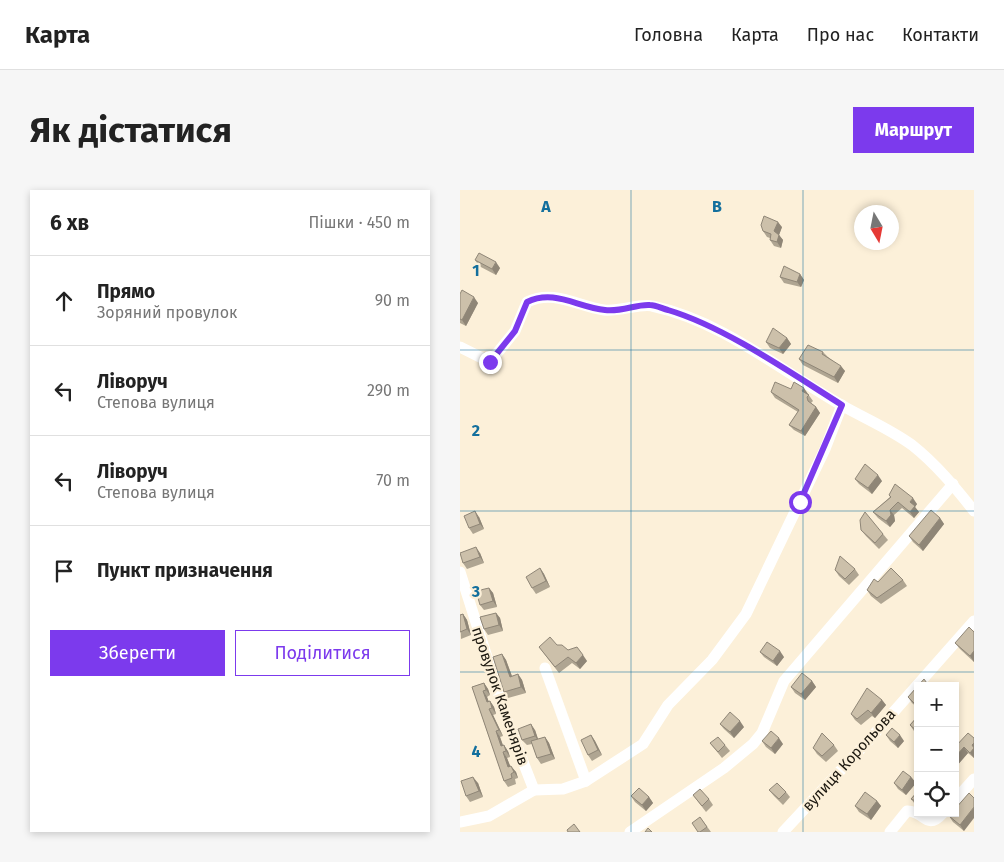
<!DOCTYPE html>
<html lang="uk">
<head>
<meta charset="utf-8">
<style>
  body { margin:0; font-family:"Fira Sans",sans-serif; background:#f6f6f6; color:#222 }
  .controls { position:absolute; right:15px; bottom:15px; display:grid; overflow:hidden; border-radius:0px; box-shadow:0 2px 8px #0003 }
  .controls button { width:45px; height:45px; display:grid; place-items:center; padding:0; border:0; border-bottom:1px solid #e0e0e0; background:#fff; color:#222; font:25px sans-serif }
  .compass { position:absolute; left:394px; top:15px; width:45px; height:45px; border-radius:50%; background:#fff; box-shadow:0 2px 8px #0003; rotate:170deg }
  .stop { position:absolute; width:15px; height:15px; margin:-11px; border:4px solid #7c3aed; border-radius:50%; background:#fff }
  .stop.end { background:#7c3aed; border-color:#fff; box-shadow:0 1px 5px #0008 }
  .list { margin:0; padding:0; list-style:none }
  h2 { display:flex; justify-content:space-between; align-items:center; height:65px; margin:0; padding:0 20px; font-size:21px }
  h2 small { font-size:16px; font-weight:400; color:#767676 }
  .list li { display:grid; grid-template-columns:32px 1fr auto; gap:15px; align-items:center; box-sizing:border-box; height:90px; padding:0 20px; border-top:1px solid #e0e0e0 }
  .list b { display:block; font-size:19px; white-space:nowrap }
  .list p { margin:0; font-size:16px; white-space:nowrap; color:#767676 }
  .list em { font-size:16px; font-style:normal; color:#767676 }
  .actions { display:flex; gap:10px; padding:15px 20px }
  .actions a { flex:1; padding:11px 0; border:1px solid #7c3aed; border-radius:0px; text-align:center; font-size:18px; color:#7c3aed }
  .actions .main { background:#7c3aed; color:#fff }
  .icon { flex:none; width:28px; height:28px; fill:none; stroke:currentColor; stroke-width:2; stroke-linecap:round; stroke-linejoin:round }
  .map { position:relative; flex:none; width:514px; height:642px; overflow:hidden; border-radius:0px }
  header { display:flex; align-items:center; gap:30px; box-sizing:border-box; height:70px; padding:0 25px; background:#fff; border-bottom:1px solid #e0e0e0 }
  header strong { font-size:24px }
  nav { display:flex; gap:28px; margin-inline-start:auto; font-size:18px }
  .intro { display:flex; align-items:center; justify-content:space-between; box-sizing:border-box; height:120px; padding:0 30px }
  h1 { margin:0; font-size:35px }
  .button { padding:12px 22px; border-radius:0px; background:#7c3aed; color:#fff; font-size:18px; font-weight:700 }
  main { display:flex; gap:30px; padding:0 30px }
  aside { flex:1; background:#fff; border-radius:0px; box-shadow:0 2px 8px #0003 }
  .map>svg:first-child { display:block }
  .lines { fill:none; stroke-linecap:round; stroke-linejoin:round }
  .minor { stroke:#fff; stroke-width:11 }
  .wall { fill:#afa592 }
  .shaded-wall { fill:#8f8677 }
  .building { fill:#ccc0aa; stroke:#8f8677 }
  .route { stroke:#7c3aed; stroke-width:6 }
  .grid { fill:none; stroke:#136f9d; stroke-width:1; stroke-opacity:0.55 }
  .labels { text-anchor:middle; stroke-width:4.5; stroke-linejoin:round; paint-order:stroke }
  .street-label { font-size:15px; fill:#1b170f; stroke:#fcf0d9 }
  .grid-label { font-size:16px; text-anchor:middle; font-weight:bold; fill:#136f9d; stroke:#fcf0d9; stroke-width:4.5; stroke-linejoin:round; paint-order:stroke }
</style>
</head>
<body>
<header>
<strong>Карта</strong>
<nav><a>Головна</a><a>Карта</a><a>Про нас</a><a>Контакти</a></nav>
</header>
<div class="intro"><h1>Як дістатися</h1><a class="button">Маршрут</a></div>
<main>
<aside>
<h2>6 хв<small>Пішки · 450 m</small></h2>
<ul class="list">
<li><svg class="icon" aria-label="ahead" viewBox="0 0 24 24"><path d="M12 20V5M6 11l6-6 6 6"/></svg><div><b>Прямо</b><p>Зоряний провулок</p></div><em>90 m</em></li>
<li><svg class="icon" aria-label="left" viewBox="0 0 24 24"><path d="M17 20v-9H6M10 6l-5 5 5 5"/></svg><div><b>Ліворуч</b><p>Степова вулиця</p></div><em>290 m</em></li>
<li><svg class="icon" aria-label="left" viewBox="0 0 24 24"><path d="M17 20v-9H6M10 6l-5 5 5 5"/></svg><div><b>Ліворуч</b><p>Степова вулиця</p></div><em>70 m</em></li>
<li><svg class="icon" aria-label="arrive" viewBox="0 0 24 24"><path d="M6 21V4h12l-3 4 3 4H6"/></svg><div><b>Пункт призначення</b></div></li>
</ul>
<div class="actions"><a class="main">Зберегти</a><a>Поділитися</a></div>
</aside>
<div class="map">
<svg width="514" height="642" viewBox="0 0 514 642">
  <rect width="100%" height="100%" fill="#fcf0d9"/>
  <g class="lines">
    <g class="minor">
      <path d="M0,157L30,172L55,141L67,112C94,99 117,116 144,120C159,122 181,113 192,116C263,131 321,181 383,216C406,229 430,239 452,255C476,274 495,297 514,321"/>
      <path d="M0,382L48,533L74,600"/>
      <path d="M85,478L126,591"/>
      <path d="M495,610L514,589"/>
      <path d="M0,632L29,626L74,600L103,599L126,591L183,554L208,515L252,470L286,424L365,259L382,215"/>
      <path d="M170,642L264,578L293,554L302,543L324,491L493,294"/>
      <path d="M323,642L408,551L514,431"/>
      <path d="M430,642L447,621C464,620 466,642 483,623"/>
    </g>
  </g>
  <g class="wall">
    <path d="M322,37L319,45L323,50L321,58L314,56L310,50V48L307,47L303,41Z"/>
    <path d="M15,70L40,78L36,85L19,76Z"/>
    <path d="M340,84L344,90L341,97L324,93L320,87Z"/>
    <path d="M0,104L18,113L6,136L0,133Z"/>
    <path d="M327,148L331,154L323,164L310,158L306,152Z"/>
    <path d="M363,162L368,167L385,181L378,193L343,175L339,169Z"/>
    <path d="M331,199L348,204L353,211L351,213L356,217L360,223L345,246L334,240L329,235L338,222L315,208L311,202Z"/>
    <path d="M395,289L422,291L412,304L399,294Z"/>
    <path d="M429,305L457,314L455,317L459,322L454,328L442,318L434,325L435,331L430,337L418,328L413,322L430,307Z"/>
    <path d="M19,327L24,339L13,344L9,338Z"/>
    <path d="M480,328L484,334L463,361L453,352L449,346Z"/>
    <path d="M401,340L423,344L428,350L419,359L406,346Z"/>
    <path d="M20,363L24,373L7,379L3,373Z"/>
    <path d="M80,378L84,384L90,397L76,404L72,398Z"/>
    <path d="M395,379L399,385L389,395L379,386L375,380Z"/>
    <path d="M443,390L447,396L421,414L411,406L407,400L418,392Z"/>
    <path d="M29,398L33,403L37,417L24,420L20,415Z"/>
    <path d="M36,423L40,428L43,441L28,445L24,439Z"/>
    <path d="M3,424L7,430L11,445L1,449L0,425Z"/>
    <path d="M514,442V472L500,459L495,453Z"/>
    <path d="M97,455L108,460L127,471L120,479L112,473L99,483L79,457Z"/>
    <path d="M300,462L324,467L317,476L304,467Z"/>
    <path d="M42,464L46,470L52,486L58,484L62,490L66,503L48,508L44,502Z"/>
    <path d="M352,491L356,497L345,510L335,503L331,497Z"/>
    <path d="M24,493L28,499L30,505L27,507L29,512L30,511L34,517L36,524L33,525L43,546L40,547L43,555L48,561L50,567L47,568L50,576L56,582L58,588L55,589L56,594L48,597L44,591L12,497Z"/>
    <path d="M458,496V518L452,513L448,507Z"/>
    <path d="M422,510L426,515L415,528L412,526L401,535L395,530L391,524Z"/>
    <path d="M458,526V544L454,541L450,535Z"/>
    <path d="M260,534L284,537L274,548L264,539Z"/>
    <path d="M75,540L78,549L85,547L89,553L95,569L81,574L77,568L72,554L67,555L62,550Z"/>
    <path d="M131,545L135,551L142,565L132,571L128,565Z"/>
    <path d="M426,545L444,551L438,558L430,551Z"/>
    <path d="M514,548V568L508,563L495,578V557Z"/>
    <path d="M302,551L323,554L315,564L306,557Z"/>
    <path d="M250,553L265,555L270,561L262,568Z"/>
    <path d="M374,555L378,561L366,572L357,564L353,558Z"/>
    <path d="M451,587L456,593L446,605L438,599L434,593Z"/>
    <path d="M18,593L23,607L10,612L6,606Z"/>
    <path d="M309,600L326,602L330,607L323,615L314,606Z"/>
    <path d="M458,601V616L455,614L451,609Z"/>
    <path d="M233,605L249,609L253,615L246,622Z"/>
    <path d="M171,606L189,607L193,613L186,621L175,612Z"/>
    <path d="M514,608L504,641L493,632L489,626Z"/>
    <path d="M417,611L421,616L411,630L399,622L395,616Z"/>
    <path d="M240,627L251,642H238Z"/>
  </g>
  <g class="shaded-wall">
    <path d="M318,32L322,37L319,45L323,50L321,58L317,52L314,41Z"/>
    <path d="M36,72L40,78L36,85L32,79Z"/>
    <path d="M340,84L344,90L341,97L337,92Z"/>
    <path d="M14,107L18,113L6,136L2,130Z"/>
    <path d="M327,148L331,154L323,164L319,158Z"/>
    <path d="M381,176L385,181L378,193L374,187Z"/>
    <path d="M344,198L348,204L346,207L342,201Z"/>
    <path d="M356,217L360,223L345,246L341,241Z"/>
    <path d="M418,285L422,291L412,304L408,298Z"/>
    <path d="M453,308L457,314L455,317L459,322L454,328L450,322V312Z"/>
    <path d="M430,320L434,325L435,331L430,337L426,331Z"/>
    <path d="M15,321L19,327L24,339L20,334Z"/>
    <path d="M480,328L484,334L463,361L459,355Z"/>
    <path d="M16,357L20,363L24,373L20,367Z"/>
    <path d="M80,378L84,384L90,397L86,391Z"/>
    <path d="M29,398L33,403L37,417L33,411Z"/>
    <path d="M36,423L40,428L43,441L39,435Z"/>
    <path d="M3,424L7,430L11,445L7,439Z"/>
    <path d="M320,461L324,467L317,476L313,471Z"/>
    <path d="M514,461V472L510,466Z"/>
    <path d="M42,464L46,470L54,492L50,487Z"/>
    <path d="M123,465L127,471L120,479L116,473Z"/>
    <path d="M58,484L62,490L66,503L61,497Z"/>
    <path d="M352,491L356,497L345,510L341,504Z"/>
    <path d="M24,493L28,499L30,505L26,500Z"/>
    <path d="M23,501L27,507L31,518L27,512Z"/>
    <path d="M422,510L426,515L415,528L411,523Z"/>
    <path d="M30,511L34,517L36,524L32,518Z"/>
    <path d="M29,519L33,525L43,546L39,540Z"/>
    <path d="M280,531L284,537L274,548L270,542Z"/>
    <path d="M71,534L75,540L79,552L75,546Z"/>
    <path d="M36,541L40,547L45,562L41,556Z"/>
    <path d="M131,545L135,551L142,565L138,560Z"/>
    <path d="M440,545L444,551L438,558L434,552Z"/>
    <path d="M85,547L89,553L95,569L91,564Z"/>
    <path d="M319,548L323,554L315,564L311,558Z"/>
    <path d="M514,553V568L510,563L512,555Z"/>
    <path d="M44,555L48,561L50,567L46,561Z"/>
    <path d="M504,557L508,563L495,578V567Z"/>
    <path d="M43,562L47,568L53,583L48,577Z"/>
    <path d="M51,576L56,582L58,588L54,582Z"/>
    <path d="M13,587L18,593L23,607L19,601Z"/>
    <path d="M451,587L456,593L446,605L442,600Z"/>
    <path d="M189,607L193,613L186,621L182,615Z"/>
    <path d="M417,611L421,616L411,630L407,624Z"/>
    <path d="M514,617V628L504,641L500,635Z"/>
  </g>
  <g class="building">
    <path d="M304,26L318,32L314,41L319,45L317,52L310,50L311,44L303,41L301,35Z"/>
    <path d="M19,63L36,72L32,79L15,70Z"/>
    <path d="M324,76L340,84L337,92L320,87Z"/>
    <path d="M2,100L14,107L2,130L0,129V104Z"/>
    <path d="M313,138L327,148L319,158L306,152Z"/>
    <path d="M348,155L363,162L362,164L381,176L374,187L339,169Z"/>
    <path d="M315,192L331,199L334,192L344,198L342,201L349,205L347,207L348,211L356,217L341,241L329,235L339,220L311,202Z"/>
    <path d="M405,274L418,285L408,298L395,289Z"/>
    <path d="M435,294L453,308L450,312L455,316L450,322L438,312L430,320L431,325L426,331L413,322L431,307L429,305Z"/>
    <path d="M471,320L480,328L459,355L449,346Z"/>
    <path d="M15,321L20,334L9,338L4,326Z"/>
    <path d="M405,322L423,344L415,353L401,340L400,330Z"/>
    <path d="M16,357L20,367L3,373L0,363Z"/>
    <path d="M380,366L395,379L385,389L375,380Z"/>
    <path d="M80,378L86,391L72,398L66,387Z"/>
    <path d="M431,378L443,390L417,408L407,400L414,389L418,392Z"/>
    <path d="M29,398L33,411L20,415L16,401Z"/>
    <path d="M36,423L39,435L24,439L20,427Z"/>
    <path d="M3,424L7,439L0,442V425Z"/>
    <path d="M509,437L514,442V461L510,466L495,453Z"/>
    <path d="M90,447L97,455H102L108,460L117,457L123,465L116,473L108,467L95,477L79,457Z"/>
    <path d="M307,452L320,461L313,471L300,462Z"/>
    <path d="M42,464L50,487L58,484L61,497L44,502L33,467Z"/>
    <path d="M342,483L352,491L341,504L331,497Z"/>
    <path d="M464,489L469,496H458V512L455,514L448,507Z"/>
    <path d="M24,493L26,500L23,501L27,512L30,511L32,518L29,519L39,540L36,541L41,556L44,555L46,561L43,562L48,577L51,576L54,582L51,584L52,588L44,591L12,497Z"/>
    <path d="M407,498L422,510L411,523L408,520L397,529L391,524Z"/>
    <path d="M270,522L280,531L270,542L260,534Z"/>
    <path d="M458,526V540L457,541L450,535Z"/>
    <path d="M71,534L75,546L62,550L58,539Z"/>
    <path d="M432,538L440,545L434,552L426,545Z"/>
    <path d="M311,541L319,548L311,558L302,551Z"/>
    <path d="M362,543L374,555L362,566L353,558Z"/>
    <path d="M508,543L514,548V553L512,555L514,558L510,563L504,557L495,567V557Z"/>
    <path d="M131,545L138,560L128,565L121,550Z"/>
    <path d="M85,547L91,564L77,568L71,551Z"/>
    <path d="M258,547L265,555L258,562L250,553Z"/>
    <path d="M443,581L451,587L442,600L434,593Z"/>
    <path d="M13,587L19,601L6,606L1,591Z"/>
    <path d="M317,593L326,602L319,609L309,600Z"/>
    <path d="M179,598L189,607L182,615L171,606Z"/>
    <path d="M240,599L249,609L242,616L233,605Z"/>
    <path d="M458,601V612L451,609Z"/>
    <path d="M405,602L417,611L407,624L395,616Z"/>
    <path d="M509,603L514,608V617L500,635L489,626L491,623H495V619Z"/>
    <path d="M240,627L247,637L240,642H238L232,633Z"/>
    <path d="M114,634L120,642H108L107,640Z"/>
    <path d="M188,638L192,642H185Z"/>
  </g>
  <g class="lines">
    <path class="route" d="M30,172L55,141L67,112C94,99 117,117 145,120C162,122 176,114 190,115C196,115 203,119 208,120C265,137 331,183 382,215L340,312"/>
  </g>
  <path class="grid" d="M171,0V642M343,0V642M0,160H514M0,321H514M0,482H514"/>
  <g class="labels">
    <g class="street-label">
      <text transform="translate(40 506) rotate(71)" y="5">провулок Каменярів</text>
      <text transform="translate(389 570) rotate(-48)" y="5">вулиця Корольова</text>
    </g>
  </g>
  <g class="grid-label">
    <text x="86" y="22">A</text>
    <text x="257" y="22">B</text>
    <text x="16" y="86">1</text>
    <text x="16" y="246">2</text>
    <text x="16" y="407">3</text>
    <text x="16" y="567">4</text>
  </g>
</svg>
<div class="controls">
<button>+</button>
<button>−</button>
<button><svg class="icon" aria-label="locate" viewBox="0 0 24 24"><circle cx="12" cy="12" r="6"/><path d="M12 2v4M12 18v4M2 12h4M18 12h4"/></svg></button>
</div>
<svg class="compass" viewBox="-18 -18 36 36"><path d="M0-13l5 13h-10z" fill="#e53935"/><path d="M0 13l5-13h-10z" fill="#767676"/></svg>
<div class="stop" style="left:340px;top:312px"></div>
<div class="stop end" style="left:30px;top:172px"></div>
</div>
</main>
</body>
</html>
